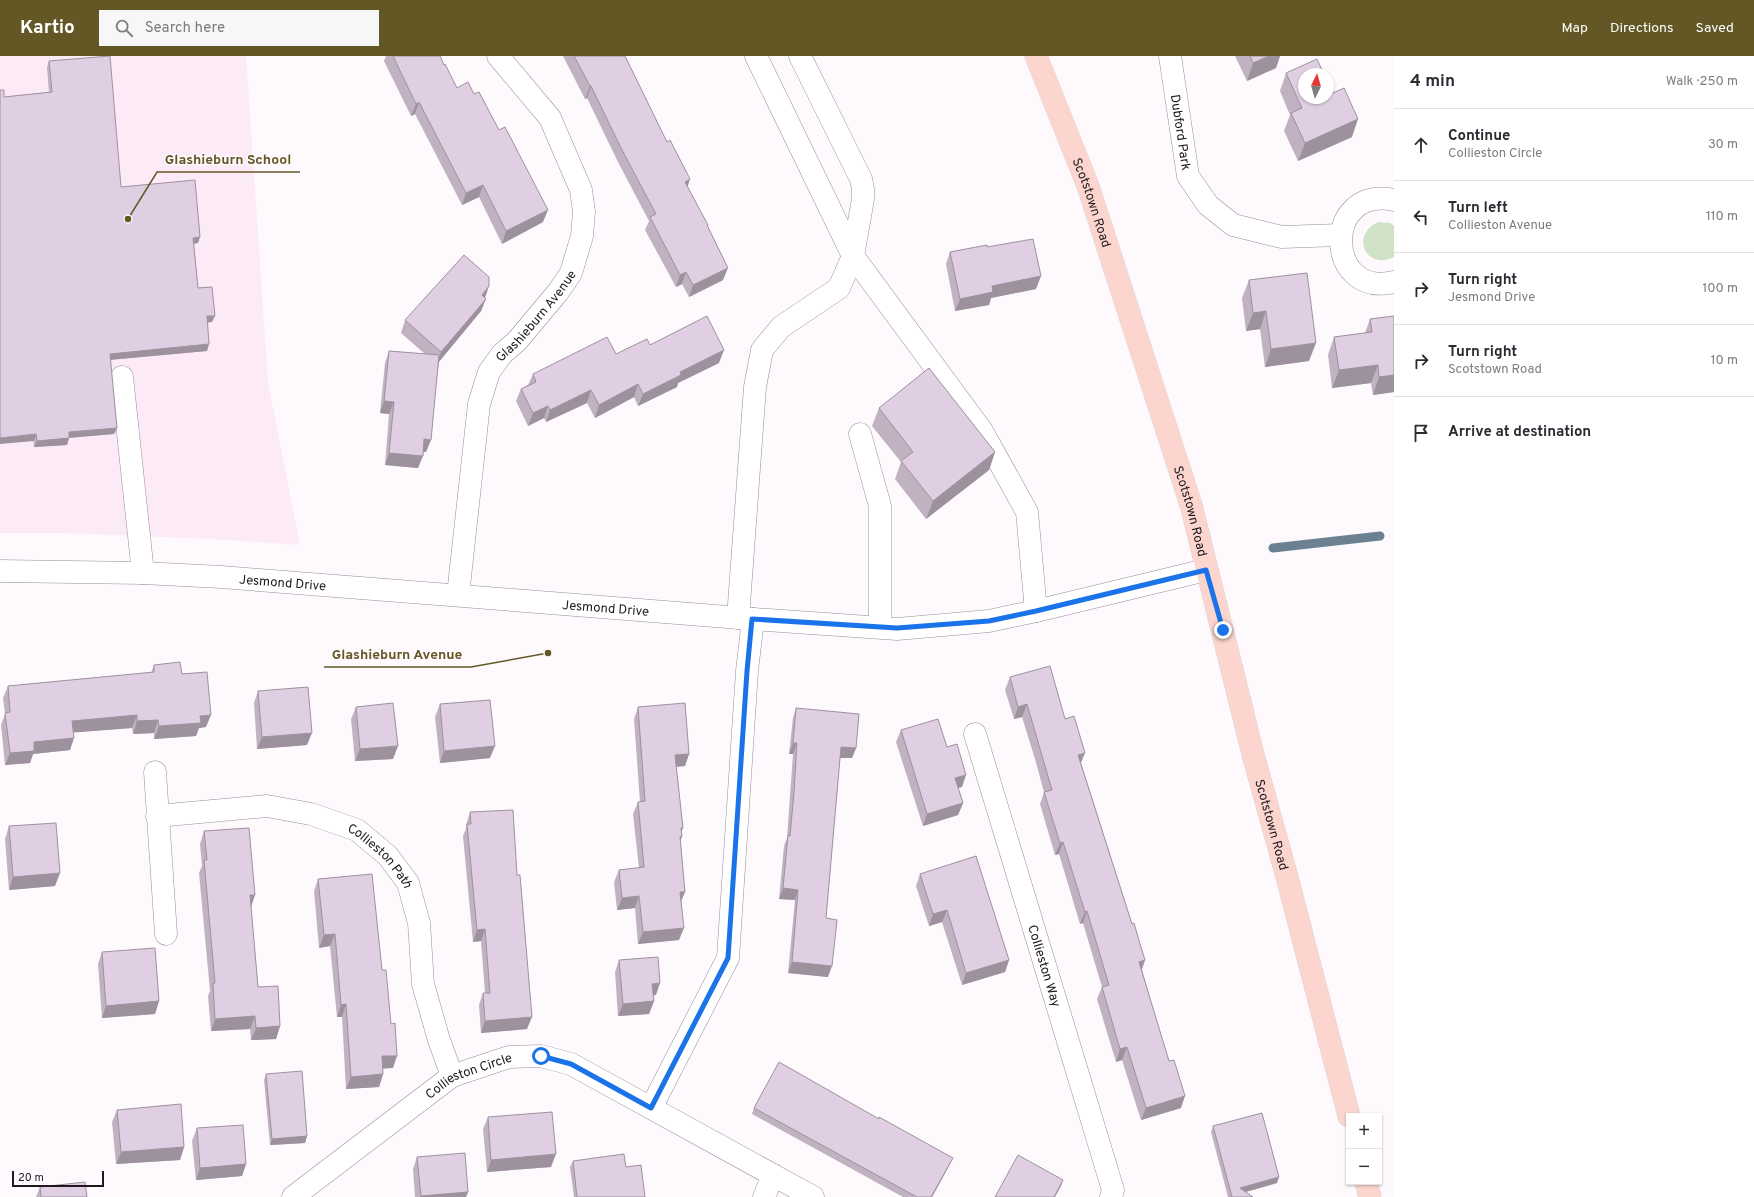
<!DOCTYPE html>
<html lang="en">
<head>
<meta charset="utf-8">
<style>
  body { margin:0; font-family:Overpass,sans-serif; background:#f7f7f7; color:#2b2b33 }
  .controls { position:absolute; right:12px; bottom:12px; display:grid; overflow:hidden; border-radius:0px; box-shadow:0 1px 3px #0004 }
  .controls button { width:36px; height:36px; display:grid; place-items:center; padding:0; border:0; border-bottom:1px solid #e1e1e2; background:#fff; color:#2b2b33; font:20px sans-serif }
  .compass { position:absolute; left:1298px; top:12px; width:36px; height:36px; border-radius:50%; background:#fff; box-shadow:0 1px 3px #0004; rotate:5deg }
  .scale { position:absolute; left:12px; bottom:10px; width:92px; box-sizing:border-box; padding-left:4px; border:2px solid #1f191f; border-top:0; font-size:11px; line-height:14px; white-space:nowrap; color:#1f191f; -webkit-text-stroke:3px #fdf9fd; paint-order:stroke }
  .stop { position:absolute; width:12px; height:12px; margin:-9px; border:3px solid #1a73e8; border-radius:50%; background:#fff }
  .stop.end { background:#1a73e8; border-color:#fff; box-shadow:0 1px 4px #0008 }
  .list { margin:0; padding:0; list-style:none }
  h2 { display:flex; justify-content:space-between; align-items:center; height:52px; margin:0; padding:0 16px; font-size:17px }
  h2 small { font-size:13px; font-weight:400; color:#7c7c81 }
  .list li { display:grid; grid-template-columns:26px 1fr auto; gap:12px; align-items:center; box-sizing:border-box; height:72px; padding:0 16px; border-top:1px solid #e1e1e2 }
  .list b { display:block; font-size:15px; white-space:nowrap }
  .list p { margin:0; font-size:13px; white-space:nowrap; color:#7c7c81 }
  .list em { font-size:13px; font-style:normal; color:#7c7c81 }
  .icon { flex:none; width:22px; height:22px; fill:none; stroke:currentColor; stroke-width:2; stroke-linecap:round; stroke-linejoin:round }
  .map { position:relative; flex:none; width:1394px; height:1141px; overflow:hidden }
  header { display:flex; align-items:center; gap:24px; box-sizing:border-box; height:56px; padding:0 20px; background:#635825; color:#fff }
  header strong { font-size:19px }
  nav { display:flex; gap:22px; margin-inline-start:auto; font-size:14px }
  .search { width:280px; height:36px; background:#f7f7f7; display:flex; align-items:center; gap:10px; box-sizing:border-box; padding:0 14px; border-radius:0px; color:#7c7c81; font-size:15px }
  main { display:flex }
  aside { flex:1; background:#fff }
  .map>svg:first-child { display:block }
  .education { fill:#fcebf6 }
  .green { fill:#d0e2c7 }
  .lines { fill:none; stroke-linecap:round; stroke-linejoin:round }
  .stream { stroke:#6b8192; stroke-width:9 }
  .minor-casing { stroke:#9b8a9c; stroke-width:23 }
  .major-casing { stroke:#d7d6d7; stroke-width:23 }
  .minor { stroke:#fff; stroke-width:22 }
  .major { stroke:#fcd5ce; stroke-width:22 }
  .wall { fill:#c1b2c2 }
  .shaded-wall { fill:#9d919e }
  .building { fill:#e0cfe2; stroke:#9d919e }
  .route { stroke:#1a73e8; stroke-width:5 }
  .labels { text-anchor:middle; stroke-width:3; stroke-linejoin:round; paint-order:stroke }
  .street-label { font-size:13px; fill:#1f191f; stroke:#fdf9fd }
  .leader { fill:none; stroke:#635825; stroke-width:1.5 }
  .callout-dot { fill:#635825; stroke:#fdf9fd; stroke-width:1.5 }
  .callout-label { font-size:14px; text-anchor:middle; font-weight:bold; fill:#635825; stroke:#fdf9fd; stroke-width:3; stroke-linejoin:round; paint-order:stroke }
</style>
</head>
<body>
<header>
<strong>Kartio</strong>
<div class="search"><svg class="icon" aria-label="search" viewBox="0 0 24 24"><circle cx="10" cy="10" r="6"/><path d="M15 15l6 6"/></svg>Search here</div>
<nav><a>Map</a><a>Directions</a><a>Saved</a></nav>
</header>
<main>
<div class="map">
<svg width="1394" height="1141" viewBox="0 0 1394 1141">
  <rect width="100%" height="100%" fill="#fdf9fd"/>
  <path class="education" d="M0,0H246L268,326L300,489L213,483L65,477H0Z"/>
  <path class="green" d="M1378,166L1390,167L1394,170V201C1367,215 1349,180 1378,166Z"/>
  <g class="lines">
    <path class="stream" d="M1273,492L1380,480"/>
    <g class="minor-casing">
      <g id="minor">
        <path d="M756,0L853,200L982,375L1027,456L1036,555"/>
        <path id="s1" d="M1170,0L1188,120L1208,149L1233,169L1282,181L1340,179"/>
        <path d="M1394,144C1322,129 1325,243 1394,226"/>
        <path d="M122,321L143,517"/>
        <path d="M860,378L880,450V571"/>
        <path id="s2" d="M0,515L143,517L221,521L753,563L897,573L989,565L1036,555L1206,514"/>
        <path id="s3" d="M458,539L479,348L489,316L502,298L517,285L558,236L571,217L582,180L584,156L581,134L550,62L498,0"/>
        <path d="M738,562L755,331L762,294L781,271L839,232L853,200L863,143V133L861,123L800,0"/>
        <path id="s4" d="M975,678L1113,1134L1111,1141"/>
        <path d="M155,716L166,878"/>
        <path id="s5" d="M157,760L267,750L311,758L357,774L388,800L408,827L419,867L423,928L439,984L452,1020"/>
        <path d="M651,1052L728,902L747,615L753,563"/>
        <path id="s6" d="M293,1141L452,1020L509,1001L541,1000L571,1008L813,1141"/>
        <path d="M764,1141L773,1119"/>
      </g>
    </g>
    <g class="major-casing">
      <g id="major">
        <path id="s7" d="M1036,0L1088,130L1191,449L1254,702L1287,821L1349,1060"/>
        <path d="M1366,1126L1370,1141"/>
      </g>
    </g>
    <use href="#minor" class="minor"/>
    <use href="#major" class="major"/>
  </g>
  <g class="wall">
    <path d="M386,0H440L444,9L457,32L543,166L502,188L479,141L462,149L415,58L411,60L384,5Z"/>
    <path d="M563,0H625L688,131L708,171L723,224L689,241L682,228L676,231L645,174L649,165L618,106L587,42L585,43Z"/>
    <path d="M1235,0H1280L1276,12L1247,25Z"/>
    <path d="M49,5L121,131L198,187L194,188L198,232L212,266H207V295L110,304L117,372L114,378L69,382L67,389L34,391L4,41L49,36L47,12Z"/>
    <path d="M1286,17L1333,37L1352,81L1298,105L1284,75L1290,59L1280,35Z"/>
    <path d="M987,191L1036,233L991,242L989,249L955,255L946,208L950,196Z"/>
    <path d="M1249,224L1309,305L1265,311L1260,273L1246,275L1242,242Z"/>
    <path d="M485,242L481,255L439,306L426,396H423L418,412L385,409L389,358L380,357L385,307L389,295L425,298L401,277L405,264Z"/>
    <path d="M1394,260V336L1373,339L1371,327L1332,332L1328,299L1334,281L1365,277L1370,263Z"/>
    <path d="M650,289L719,307L678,327L677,331L638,350L634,341L595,362L587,347L546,366L544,362L528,370L516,345L521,333L528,329L533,318L616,298Z"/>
    <path d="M879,352L995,396L989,414L926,463L895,423L901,406L872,370Z"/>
    <path d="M154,609L182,618L206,671L199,672L196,680L154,683V677L133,678L132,672L74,676L70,694L33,698L30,707L5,709L1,669L5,658L3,642L8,630L151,617Z"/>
    <path d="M1010,621L1065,663L1081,707L1132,868L1145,904L1142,914L1181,1052L1141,1064L1122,1004L1116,1006L1097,943L1102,931L1096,911L1083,867L1080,868L1059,798L1055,799L1040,748L1044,736L1035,703L1022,661L1014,663L1005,634Z"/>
    <path d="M258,635L307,689L257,693L254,647Z"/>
    <path d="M440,648L490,702L440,707L435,661Z"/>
    <path d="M356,651L393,703L355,705L351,663Z"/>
    <path d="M638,651L689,698L685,710L676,711L682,780L680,786L685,836L681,845L679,884L638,888L635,852L617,854L614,826L619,814L639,812L633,758L638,746H640L634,663Z"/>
    <path d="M796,652L856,692L852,702H840L826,862L828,921L788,917L795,844L779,843L784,790L787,782L793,698H789L793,662Z"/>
    <path d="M901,674L947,691L962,731L958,732L963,747L958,759L923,770L896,686Z"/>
    <path d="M470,756L527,973L481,977L479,949L483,937H485L481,885L473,886L463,780L466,773V769Z"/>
    <path d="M9,770L55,830L9,834L5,783Z"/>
    <path d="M204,775L251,851L258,931L280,970L276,983L251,984L250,973L211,975L208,940L210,935L199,817L202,810L200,788Z"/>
    <path d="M920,818L1009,904L1005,916L962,929L942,866L929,870L916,830Z"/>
    <path d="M318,823L382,914L393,1012H383V1018L379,1031L346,1033L342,961H337L330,890L319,892L314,835Z"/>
    <path d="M102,896L159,945L155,958L102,962L98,908Z"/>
    <path d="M619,904L656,939H653L654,945L649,958L618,960L615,916Z"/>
    <path d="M266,1018L307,1080L305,1087L270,1089L264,1024Z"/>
    <path d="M754,1052L950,1108L932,1141H903L752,1058Z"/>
    <path d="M117,1054L184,1091L180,1104L116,1108L112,1066Z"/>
    <path d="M488,1061L551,1111L487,1116L483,1073Z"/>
    <path d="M1213,1070L1277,1127L1246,1136L1253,1141H1228L1211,1076Z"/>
    <path d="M197,1072L246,1108L242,1120L196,1124L192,1085Z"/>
    <path d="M417,1101L468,1136L466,1141H415L413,1113Z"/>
    <path d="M573,1105L626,1111L645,1141H574L570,1111Z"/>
    <path d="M40,1131L87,1141H36Z"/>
  </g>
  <g class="shaded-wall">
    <path d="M1269,0H1280L1276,12L1247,25L1253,7Z"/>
    <path d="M590,30H591L587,42L585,43Z"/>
    <path d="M419,46L415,58L411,60L416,48Z"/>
    <path d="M1358,63L1352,81L1298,105L1305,87Z"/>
    <path d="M690,123L686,136L685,126Z"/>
    <path d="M483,129L479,141L462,149L466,137Z"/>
    <path d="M548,154L543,166L502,188L506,175Z"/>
    <path d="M200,181L198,187L191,188L193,182Z"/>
    <path d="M728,212L723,224L689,241L693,229Z"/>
    <path d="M686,216L682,228L676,231L680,219Z"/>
    <path d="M1041,220L1036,233L991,242L989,249L955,255L960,243L992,230Z"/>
    <path d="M489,230L485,242L482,239Z"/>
    <path d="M486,243L481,255L437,308L441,296Z"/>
    <path d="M1266,255L1260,273L1246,275L1253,257Z"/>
    <path d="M207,260H215L212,266L205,267Z"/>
    <path d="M1316,287L1309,305L1265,311L1271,293Z"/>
    <path d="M209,288L207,295L108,304L110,298Z"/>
    <path d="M724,294L719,307L678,327L677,331L638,350L643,338L680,316Z"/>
    <path d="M1378,309L1371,327L1332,332L1339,314Z"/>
    <path d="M1394,319V336L1373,339L1379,321Z"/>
    <path d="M638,328L634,341L595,362L599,349Z"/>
    <path d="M591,334L587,347L546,366L550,354Z"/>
    <path d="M384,345L394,346L389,358L380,357Z"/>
    <path d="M548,350L544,362L528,370L533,357Z"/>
    <path d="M117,372L114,378L66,382L69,376Z"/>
    <path d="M36,378L34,385L0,388V382Z"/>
    <path d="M69,382L67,389L34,391L37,385Z"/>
    <path d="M424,383L431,384L426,396H420Z"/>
    <path d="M995,396L989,414L926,463L933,445Z"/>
    <path d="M389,397L423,400L418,412L385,409Z"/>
    <path d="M1027,648L1022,661L1014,663L1018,651Z"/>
    <path d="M137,659L132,672L68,677L72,665Z"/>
    <path d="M211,659L206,671L199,672L196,680L154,683L159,670L200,660Z"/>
    <path d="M158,664L154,677L133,678L137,665Z"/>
    <path d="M312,677L307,689L257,693L262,681Z"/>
    <path d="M74,682L70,694L33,698L30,707L5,709L10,697L34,686Z"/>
    <path d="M793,687H797L793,698H789Z"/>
    <path d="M398,690L393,703L355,705L360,693Z"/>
    <path d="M495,690L490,702L440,707L444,695Z"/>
    <path d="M841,691L856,692L852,702H837Z"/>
    <path d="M1085,697L1080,709L1078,699Z"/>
    <path d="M689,698L685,710L670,711L675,699Z"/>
    <path d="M966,719L962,731L950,734L955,722Z"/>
    <path d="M963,747L958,759L923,770L927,758Z"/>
    <path d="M681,772H683L680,780H682L678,793V785Z"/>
    <path d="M1063,786L1059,798L1055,799L1060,787Z"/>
    <path d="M60,817L55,830L9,834L13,821Z"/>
    <path d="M783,832L798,834L795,844L779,843Z"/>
    <path d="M680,836H685L680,848Z"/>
    <path d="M250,839H255L251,851Z"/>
    <path d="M639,840L635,852L617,854L622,842Z"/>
    <path d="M947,854L942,866L929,870L933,858Z"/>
    <path d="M1087,855L1083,867L1080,868L1085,856Z"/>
    <path d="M684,872L679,884L638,888L643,876Z"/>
    <path d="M485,873L481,885L473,886L477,874Z"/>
    <path d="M335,878L330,890L319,892L324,879Z"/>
    <path d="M1009,904L1005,916L962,929L966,917Z"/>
    <path d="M1145,904L1140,917L1139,906Z"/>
    <path d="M792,906L832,910L828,921L788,917Z"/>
    <path d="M660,927L656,939L648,940L652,928Z"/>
    <path d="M159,945L155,958L102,962L106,950Z"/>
    <path d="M654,945L649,958L618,960L623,948Z"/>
    <path d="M346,948L342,961H337L341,949Z"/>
    <path d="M255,960L250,973L211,975L215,963Z"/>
    <path d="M532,961L527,973L481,977L485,965Z"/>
    <path d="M280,970L276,983L251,984L256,972Z"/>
    <path d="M1127,991L1122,1004L1116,1006L1120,993Z"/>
    <path d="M382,1000H397L393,1012L378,1013Z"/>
    <path d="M383,1018L379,1031L346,1033L351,1021Z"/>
    <path d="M1185,1040L1181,1052L1141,1064L1146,1052Z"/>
    <path d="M307,1080L305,1087L270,1089L272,1083Z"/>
    <path d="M184,1091L180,1104L116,1108L121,1096Z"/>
    <path d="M556,1098L551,1111L487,1116L491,1104Z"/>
    <path d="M953,1102L950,1108L932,1141H931Z"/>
    <path d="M246,1108L242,1120L196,1124L200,1112Z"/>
    <path d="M1279,1121L1277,1127L1238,1138L1240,1132Z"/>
    <path d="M1063,1124L1061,1130L1055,1141H1054Z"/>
    <path d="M468,1136L466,1141H420L421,1140Z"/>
  </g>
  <g class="building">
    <path d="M110,0L121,131L195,124L200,181L193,182L198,232L212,231L215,260H207L209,288L110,298L117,372L69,376V382L37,385L36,378L0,382V34H4V41L52,36L49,5Z"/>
    <path d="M393,0H440L444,9L445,8L457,32L468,26L474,38L479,36L499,74L505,71L548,154L506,175L483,129L466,137L419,46L416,48Z"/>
    <path d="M574,0H625L667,86L670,84L690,123L685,126L708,169H707L728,212L693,229L686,216L680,219L650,161L656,158L622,94L591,30H590Z"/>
    <path d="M1250,0H1269L1253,7Z"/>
    <path d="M1317,3L1324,18H1304V42H1328V27L1333,37L1344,32L1358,63L1305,87L1291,57L1302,52L1286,17Z"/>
    <path d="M1033,183L1041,220L992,230L993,236L960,243L950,196L987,189V191Z"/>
    <path d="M464,199L489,221V230L482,239L486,243L441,296L405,264Z"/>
    <path d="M1307,217L1316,287L1271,293L1266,255L1253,257L1249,224Z"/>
    <path d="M707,260L724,294L680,316L681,319L643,338L638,328L599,349L591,334L550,354L548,350L533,357L521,333L536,326L533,318L607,281L616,298L647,283L650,289Z"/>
    <path d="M1394,260V319L1379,321L1378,309L1339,314L1334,281L1372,276L1370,263Z"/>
    <path d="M389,295L439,299L431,384L424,383L423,400L389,397L394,346L384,345Z"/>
    <path d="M929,312L995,396L933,445L901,405L913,396L879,352Z"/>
    <path d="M180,606L182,618L207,616L211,659L200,660L201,667L159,670L158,664L137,665V659L72,665L74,682L34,686V695L10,697L5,657L10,656L8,630L154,616V609Z"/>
    <path d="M1050,610L1065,663L1074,660L1085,697L1078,699L1132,868L1134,867L1140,888L1145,904L1139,906L1169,1005L1174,1004L1185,1040L1146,1052L1127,991L1120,993L1102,931L1109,929L1087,855L1085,856L1063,786L1060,787L1044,736L1052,734L1027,648L1018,651L1010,621Z"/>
    <path d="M308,631L312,677L262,681L258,635Z"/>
    <path d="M490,644L495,690L444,695L440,648Z"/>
    <path d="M393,647L398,690L360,693L356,651Z"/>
    <path d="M685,647L689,698L675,699L683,772H681L682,780L680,781L685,836H680L684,872L643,876L639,840L622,842L619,814L644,811L638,746L645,745L638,651Z"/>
    <path d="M796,652L859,658L856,692L841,691L826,862L837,864L832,910L792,906L798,834L783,832L788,779L790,780L794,736L797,687H793Z"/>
    <path d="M938,663L947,691L957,688L966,719L955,722L963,747L927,758L901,674Z"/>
    <path d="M513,754L517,819H520L532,961L485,965L483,937H490L485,873L477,874L467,768H471L470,756Z"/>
    <path d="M56,767L60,817L13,821L9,770Z"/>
    <path d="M249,772L255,839H250L258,931L278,930L280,970L256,972L255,960L215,963L213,927H215L204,804H207L204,775Z"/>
    <path d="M976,800L1009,904L966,917L947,854L933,858L920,818Z"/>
    <path d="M372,818L382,914H386L391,968L395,967L397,1000H382L383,1018L351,1021L346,948L341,949L335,878L324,879L318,823Z"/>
    <path d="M155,892L159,945L106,950L102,896Z"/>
    <path d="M658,901L660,927L652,928L654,945L623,948L619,904Z"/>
    <path d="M779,1006L879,1063V1061L953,1102L931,1141H917L754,1052Z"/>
    <path d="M302,1015L307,1080L272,1083L266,1018Z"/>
    <path d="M181,1048L184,1091L121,1096L117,1054Z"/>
    <path d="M552,1056L556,1098L491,1104L488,1061Z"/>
    <path d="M1262,1057L1279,1121L1240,1132L1253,1141H1232L1213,1070Z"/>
    <path d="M243,1069L246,1108L200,1112L197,1072Z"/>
    <path d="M465,1097L468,1136L421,1140L417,1101Z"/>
    <path d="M624,1098L626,1111L641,1109L645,1141H577L573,1105Z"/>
    <path d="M1018,1099L1063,1124L1054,1141H995Z"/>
    <path d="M85,1126L87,1141H41L40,1131Z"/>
  </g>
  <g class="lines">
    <path class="route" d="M541,1000L571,1008L651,1052L728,902L747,615L752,563L897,572L989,565L1036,555L1206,514L1223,574"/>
  </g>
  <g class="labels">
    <g class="street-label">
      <text dy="5" stroke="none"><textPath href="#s1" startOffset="77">Dubford Park</textPath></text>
      <text dy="5" stroke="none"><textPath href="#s7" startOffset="157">Scotstown Road</textPath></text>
      <text dy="5" stroke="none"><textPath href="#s3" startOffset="299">Glashieburn Avenue</textPath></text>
      <text dy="5" stroke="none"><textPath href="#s7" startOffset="481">Scotstown Road</textPath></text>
      <text dy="5" stroke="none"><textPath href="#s2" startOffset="283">Jesmond Drive</textPath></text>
      <text dy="5" stroke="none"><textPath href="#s2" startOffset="607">Jesmond Drive</textPath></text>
      <text dy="5" stroke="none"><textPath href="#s7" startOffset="805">Scotstown Road</textPath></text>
      <text dy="5" stroke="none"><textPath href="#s5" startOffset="239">Collieston Path</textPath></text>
      <text dy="5" stroke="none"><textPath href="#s4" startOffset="242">Collieston Way</textPath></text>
      <text dy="5" stroke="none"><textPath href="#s6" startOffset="215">Collieston Circle</textPath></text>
    </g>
  </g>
  <path class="leader" d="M128 163L157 116H300M548 597L471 611H324"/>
  <g class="callout-dot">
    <circle cx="128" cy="163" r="4"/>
    <circle cx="548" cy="597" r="4"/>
  </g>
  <g class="callout-label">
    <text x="228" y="108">Glashieburn School</text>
    <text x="397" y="603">Glashieburn Avenue</text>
  </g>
</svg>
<div class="controls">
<button>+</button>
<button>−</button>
</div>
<svg class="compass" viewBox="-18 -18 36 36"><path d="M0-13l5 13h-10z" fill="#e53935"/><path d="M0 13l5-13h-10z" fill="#7c7c81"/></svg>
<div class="scale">20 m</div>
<div class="stop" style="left:541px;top:1000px"></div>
<div class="stop end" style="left:1223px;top:574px"></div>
</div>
<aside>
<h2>4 min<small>Walk · 250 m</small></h2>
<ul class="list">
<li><svg class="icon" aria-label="ahead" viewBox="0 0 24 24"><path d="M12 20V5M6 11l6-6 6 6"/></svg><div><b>Continue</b><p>Collieston Circle</p></div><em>30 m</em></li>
<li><svg class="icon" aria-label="left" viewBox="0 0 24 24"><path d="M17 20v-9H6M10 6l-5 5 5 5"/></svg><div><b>Turn left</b><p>Collieston Avenue</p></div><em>110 m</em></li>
<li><svg class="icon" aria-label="right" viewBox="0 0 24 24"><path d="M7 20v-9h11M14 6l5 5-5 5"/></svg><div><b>Turn right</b><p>Jesmond Drive</p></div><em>100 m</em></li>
<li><svg class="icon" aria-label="right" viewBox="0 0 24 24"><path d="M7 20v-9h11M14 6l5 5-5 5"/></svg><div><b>Turn right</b><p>Scotstown Road</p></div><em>10 m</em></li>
<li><svg class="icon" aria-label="arrive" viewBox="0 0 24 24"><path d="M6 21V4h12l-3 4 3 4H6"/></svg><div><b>Arrive at destination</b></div></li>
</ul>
</aside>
</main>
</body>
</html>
